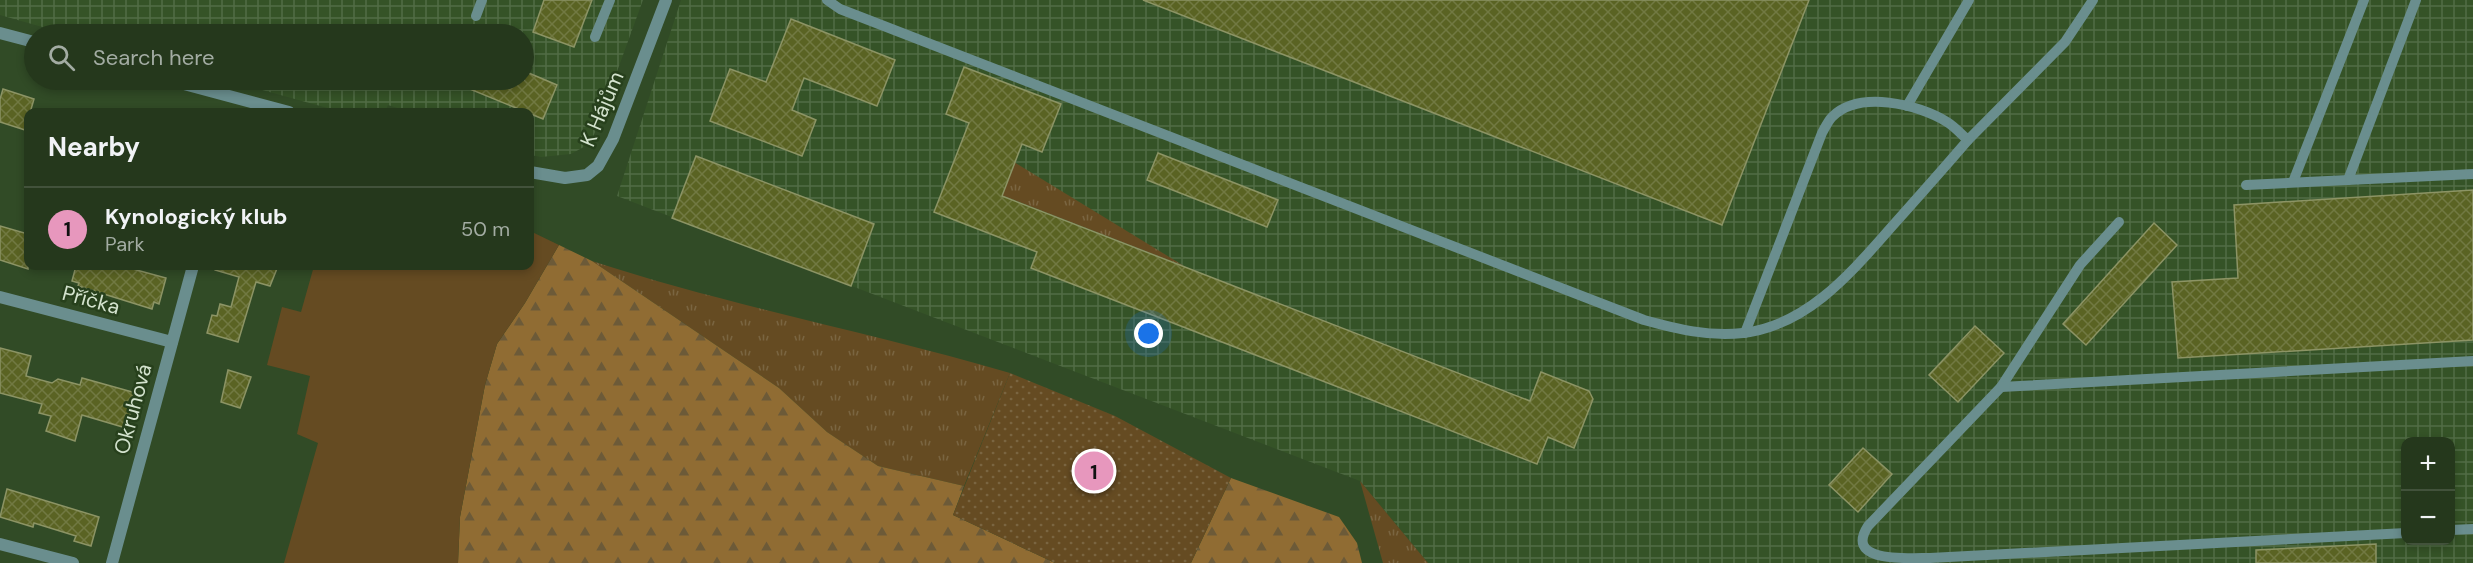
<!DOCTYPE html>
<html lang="en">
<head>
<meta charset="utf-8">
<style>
  body { margin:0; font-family:"DM Sans",sans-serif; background:#314329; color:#f1f3f6 }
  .controls { position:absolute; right:18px; bottom:18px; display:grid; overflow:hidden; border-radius:12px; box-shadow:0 3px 9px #0003 }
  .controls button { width:54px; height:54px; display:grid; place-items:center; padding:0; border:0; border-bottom:2px solid #42523b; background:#25381c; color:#f1f3f6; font:30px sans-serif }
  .you { position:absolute; left:1149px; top:334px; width:21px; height:21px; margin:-15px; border:4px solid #fff; border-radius:50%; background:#1a73e8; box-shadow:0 0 0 9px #1a73e833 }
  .badge { display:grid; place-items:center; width:39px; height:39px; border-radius:50%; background:#e797bd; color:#111; font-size:20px; font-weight:700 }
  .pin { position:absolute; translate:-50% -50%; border:3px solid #fff; box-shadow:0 2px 6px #0006 }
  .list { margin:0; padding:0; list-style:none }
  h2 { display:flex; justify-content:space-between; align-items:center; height:78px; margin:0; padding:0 24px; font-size:26px }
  h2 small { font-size:20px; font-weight:400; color:#a3aca3 }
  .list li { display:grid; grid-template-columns:39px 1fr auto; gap:18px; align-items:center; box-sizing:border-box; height:84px; padding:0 24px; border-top:2px solid #42523b }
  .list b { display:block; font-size:22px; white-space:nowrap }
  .list p { margin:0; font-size:20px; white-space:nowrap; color:#a3aca3 }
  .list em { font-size:20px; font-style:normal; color:#a3aca3 }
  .icon { flex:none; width:33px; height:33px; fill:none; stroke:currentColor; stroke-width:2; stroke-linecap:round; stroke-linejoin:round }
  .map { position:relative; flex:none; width:2473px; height:563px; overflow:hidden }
  .search { position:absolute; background:#25381c; box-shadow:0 3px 9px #0003; left:24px; top:24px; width:510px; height:66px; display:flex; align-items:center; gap:15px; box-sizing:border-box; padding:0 21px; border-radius:33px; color:#a3aca3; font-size:22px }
  .panel { position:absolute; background:#25381c; box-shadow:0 3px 9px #0003; left:24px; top:108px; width:510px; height:162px; border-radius:12px }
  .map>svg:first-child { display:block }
  .industrial { fill:url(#industrial-grid); fill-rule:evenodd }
  .grass { fill:url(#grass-tufts) }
  .forest { fill:url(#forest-firs) }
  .park { fill:url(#park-dots) }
  .garden { fill:#654b22 }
  .building { fill:url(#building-cross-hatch); stroke:#8c9465; stroke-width:1.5 }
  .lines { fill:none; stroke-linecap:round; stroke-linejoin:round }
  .lane { stroke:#6a8e8e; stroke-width:10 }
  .street { stroke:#6a8e8e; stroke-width:12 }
  .labels { text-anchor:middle; stroke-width:5; stroke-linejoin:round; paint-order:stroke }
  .street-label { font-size:21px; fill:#d4e3ce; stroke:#27401c }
</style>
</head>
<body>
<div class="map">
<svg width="2473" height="563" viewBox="0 0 2473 563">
  <defs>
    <pattern id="industrial-grid" width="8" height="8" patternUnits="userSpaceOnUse" patternTransform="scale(1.5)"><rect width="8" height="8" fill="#355327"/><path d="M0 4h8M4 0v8" fill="none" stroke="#516c45"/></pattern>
    <pattern id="grass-tufts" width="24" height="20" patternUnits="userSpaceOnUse" patternTransform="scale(1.5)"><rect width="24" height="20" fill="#654b22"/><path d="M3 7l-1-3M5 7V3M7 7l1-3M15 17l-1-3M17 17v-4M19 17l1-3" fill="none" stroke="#7a6541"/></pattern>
    <pattern id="forest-firs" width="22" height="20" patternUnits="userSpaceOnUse" patternTransform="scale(1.5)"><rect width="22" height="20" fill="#906c33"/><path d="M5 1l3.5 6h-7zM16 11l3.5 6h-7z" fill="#6c5a38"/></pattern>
    <pattern id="park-dots" width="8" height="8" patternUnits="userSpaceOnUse" patternTransform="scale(1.5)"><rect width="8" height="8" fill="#654b22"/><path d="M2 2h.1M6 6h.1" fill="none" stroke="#7a6541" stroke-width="1.8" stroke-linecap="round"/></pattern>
    <pattern id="building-cross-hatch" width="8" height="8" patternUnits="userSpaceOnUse" patternTransform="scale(1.5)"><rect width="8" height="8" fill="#5a6323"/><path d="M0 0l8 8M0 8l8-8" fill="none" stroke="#717942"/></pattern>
  </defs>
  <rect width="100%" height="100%" fill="#314b26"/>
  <g class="industrial">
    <path d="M0,0H643L591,143L571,154L541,157L530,155V112H410L388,105L385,112H342L226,80H524V34H67L0,15Z"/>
    <path d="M681,0H2473V563H1428L1360,481L617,196ZM2406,442H2450V540H2406Z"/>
  </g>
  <g class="grass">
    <path d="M1014,162L1184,266L1001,195Z"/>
    <path d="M592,261C729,306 872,332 1010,373L964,486L878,466L827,432L779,388Z"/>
    <path d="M1360,481L1428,563H1383Z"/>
  </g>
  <g class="forest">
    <path d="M559,245L592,261L779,388L827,432L878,466L964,486L953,515L1055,563H458L460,517L485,385L497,344L525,303Z"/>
    <path d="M1231,478L1339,517L1357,543L1362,563H1191Z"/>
  </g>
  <path class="park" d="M1010,373L1115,416L1231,478L1191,563H1055L953,515Z"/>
  <path class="garden" d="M530,231L559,245L525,303L497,344L485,385L460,517L458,563H284L318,443L297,434L310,376L267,365L282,307L301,312L314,266H353L361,268L362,266H530Z"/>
  <g class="building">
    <path d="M544,0H592L574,47L533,32Z"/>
    <path d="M1143,0H1809L1722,225Z"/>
    <path d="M791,19L895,60L877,106L804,78L792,110L816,120L802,156L710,121L730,69L766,82Z"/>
    <path d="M964,67L1061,104L1042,152L1022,144L1002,196L1530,401L1541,372L1589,391L1593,399L1574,448L1548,437L1537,464L1031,268L1037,252L934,212L969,123L946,114Z"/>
    <path d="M524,71L557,85L543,119L448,80H524Z"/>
    <path d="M3,89L34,99L25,130L0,122V99Z"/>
    <path d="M1158,153L1278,200L1267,227L1147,180Z"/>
    <path d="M696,156L874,224L851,286L672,218Z"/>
    <path d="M2473,190V340L2178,358L2172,282L2238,278L2234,205Z"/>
    <path d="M2154,223L2177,245L2086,345L2063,324Z"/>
    <path d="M0,226L28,234V269L0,260Z"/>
    <path d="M76,266H122L166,278L159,304L154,302L152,309L78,286L79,283L72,281Z"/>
    <path d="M215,266H278L270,286L256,282L238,342L207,333L212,315L217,316L220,304L231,307L239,277L215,270Z"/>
    <path d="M1975,326L2004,353L1958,402L1929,375Z"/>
    <path d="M0,348L31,356L26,376L52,383L58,379L80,385L82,378L136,393L126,428L82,415L75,441L46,431L51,416L39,413L42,404L0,393Z"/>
    <path d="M228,370L251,377L240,408L221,402Z"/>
    <path d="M1863,448L1892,474L1858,512L1829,485Z"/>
    <path d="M7,489L99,517L91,546L74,541L76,536L34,523L33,527L0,517Z"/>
    <path d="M2376,544V563H2256V550Z"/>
  </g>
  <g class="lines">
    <g class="lane">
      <path d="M827,0L840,9L1644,320C1677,329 1709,337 1743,333C1810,325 1854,269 1895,223C1920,195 1944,168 1968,140"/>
      <path d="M476,16L482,0"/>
      <path d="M595,37L610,0"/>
      <path d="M1907,106L1969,0"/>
      <path d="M2348,180L2416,0"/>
      <path d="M2293,182L2364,0"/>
      <path d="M2246,185L2473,174"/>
      <path d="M2119,222L2080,265L2001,387L1868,526C1844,563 1906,558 1930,558L2406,533"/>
      <path d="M1745,333L1822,133C1825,128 1828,121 1832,117C1859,90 1918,104 1947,122C1955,127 1961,134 1968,140L2065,42L2093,0"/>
      <path d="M2001,387L2473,361"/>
      <path d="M2450,530L2473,529"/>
    </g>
    <g class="street">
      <path d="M0,33L34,42"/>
      <path d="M169,80L289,112"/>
      <path d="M530,172L565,178L587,175L598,166L613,139L666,0"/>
      <path d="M0,297L172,342"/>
      <path d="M0,544L73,563"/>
      <path d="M112,563L193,266"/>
    </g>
  </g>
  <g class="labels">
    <g class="street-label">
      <text transform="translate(602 109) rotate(-67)" y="7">K Hájům</text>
      <text transform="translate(91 300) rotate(15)" y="7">Příčka</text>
      <text transform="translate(133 409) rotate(-75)" y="7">Okruhová</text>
    </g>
  </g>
</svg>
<div class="controls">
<button>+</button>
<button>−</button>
</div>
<div class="you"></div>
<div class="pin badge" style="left:1094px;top:471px">1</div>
<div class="search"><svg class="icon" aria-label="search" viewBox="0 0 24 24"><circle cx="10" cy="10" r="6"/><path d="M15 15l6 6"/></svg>Search here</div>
<section class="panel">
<h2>Nearby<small></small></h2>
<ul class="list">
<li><span class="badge">1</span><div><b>Kynologický klub</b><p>Park</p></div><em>50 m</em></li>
</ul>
</section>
</div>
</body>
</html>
